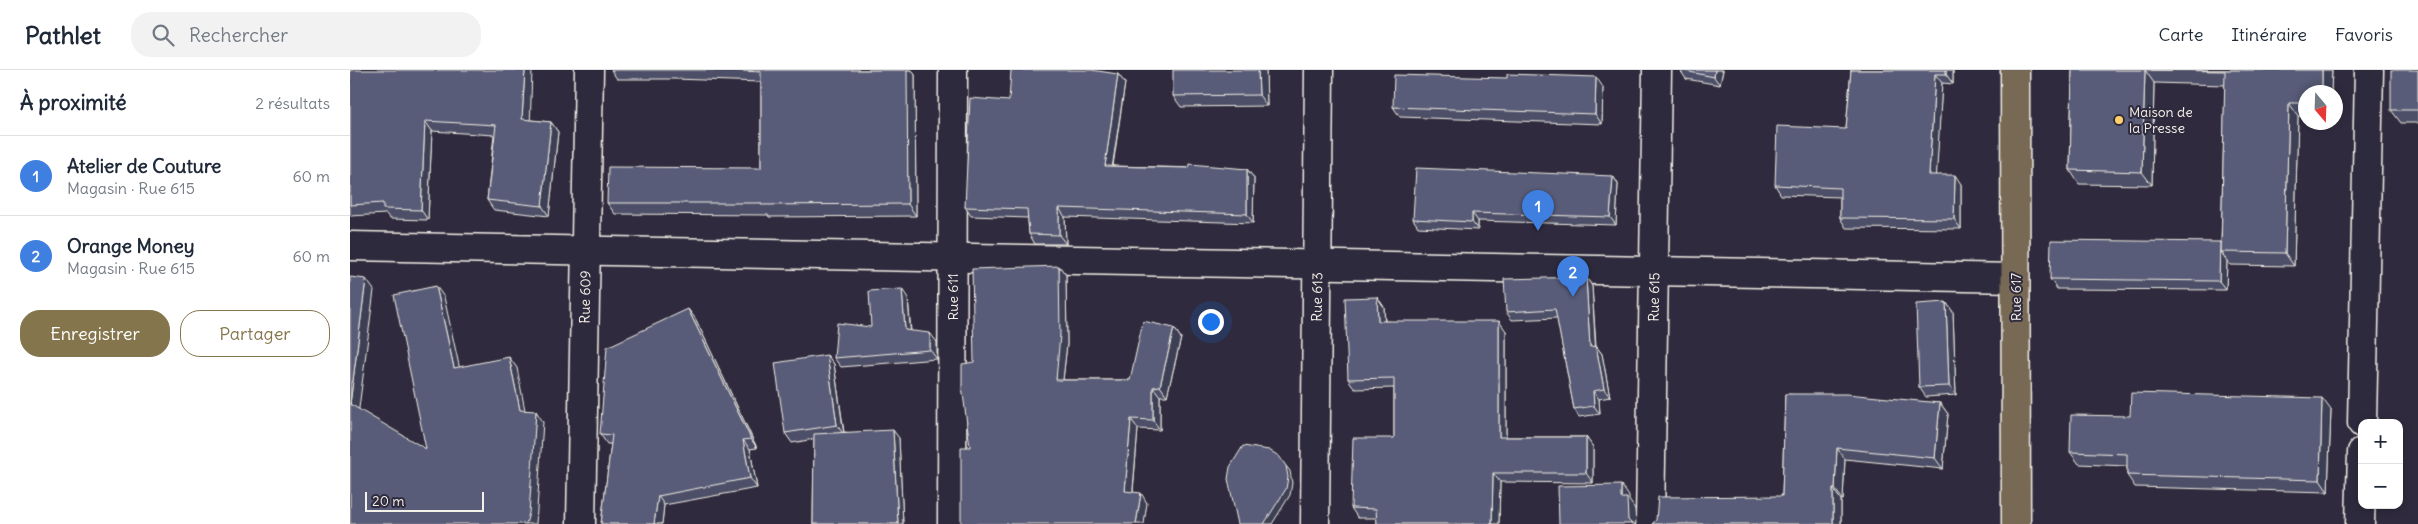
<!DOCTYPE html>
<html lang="fr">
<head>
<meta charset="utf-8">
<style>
  body { margin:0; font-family:Delius,sans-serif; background:#f2f2f3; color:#1f2937 }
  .controls { position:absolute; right:15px; bottom:15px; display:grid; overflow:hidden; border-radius:10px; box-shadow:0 2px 8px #0003 }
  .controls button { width:45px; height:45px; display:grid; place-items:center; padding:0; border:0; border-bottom:1px solid #e0e1e3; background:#fff; color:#1f2937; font:25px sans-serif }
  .compass { position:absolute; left:1948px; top:15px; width:45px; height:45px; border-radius:50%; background:#fff; box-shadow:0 2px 8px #0003; rotate:161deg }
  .scale { position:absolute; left:15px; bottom:12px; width:119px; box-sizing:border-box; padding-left:5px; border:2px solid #f4f1e8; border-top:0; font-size:14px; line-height:18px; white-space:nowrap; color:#f4f1e8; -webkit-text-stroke:4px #2f2a3d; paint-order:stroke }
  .you { position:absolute; left:860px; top:251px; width:18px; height:18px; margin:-12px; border:4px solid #fff; border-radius:50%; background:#1a73e8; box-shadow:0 0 0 8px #1a73e833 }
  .badge { display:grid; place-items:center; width:32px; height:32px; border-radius:50%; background:#84754c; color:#fff; font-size:16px; font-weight:700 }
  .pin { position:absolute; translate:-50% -41px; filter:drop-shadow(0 1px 2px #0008) }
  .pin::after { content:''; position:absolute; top:26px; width:18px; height:15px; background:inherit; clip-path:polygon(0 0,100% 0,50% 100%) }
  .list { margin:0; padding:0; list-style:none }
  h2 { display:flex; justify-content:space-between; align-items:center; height:65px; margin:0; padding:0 20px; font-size:21px }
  h2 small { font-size:16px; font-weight:400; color:#747a83 }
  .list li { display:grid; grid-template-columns:32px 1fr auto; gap:15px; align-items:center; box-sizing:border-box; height:80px; padding:0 20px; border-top:1px solid #e0e1e3 }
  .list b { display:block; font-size:19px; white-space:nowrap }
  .list p { margin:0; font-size:16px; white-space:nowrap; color:#747a83 }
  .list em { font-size:16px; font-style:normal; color:#747a83 }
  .actions { display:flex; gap:10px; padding:15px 20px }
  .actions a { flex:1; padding:11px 0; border:1px solid #84754c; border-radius:20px; text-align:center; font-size:18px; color:#84754c }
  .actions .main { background:#84754c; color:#fff }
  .icon { flex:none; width:28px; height:28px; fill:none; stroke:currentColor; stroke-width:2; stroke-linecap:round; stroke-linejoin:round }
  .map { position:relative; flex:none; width:2068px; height:454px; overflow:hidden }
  header { display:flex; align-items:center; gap:30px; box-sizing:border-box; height:70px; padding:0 25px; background:#fff; border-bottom:1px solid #e0e1e3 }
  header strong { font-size:24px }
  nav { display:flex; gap:28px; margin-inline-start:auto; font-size:18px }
  .search { width:350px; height:45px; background:#f2f2f3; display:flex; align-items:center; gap:12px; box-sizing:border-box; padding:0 18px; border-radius:20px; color:#747a83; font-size:19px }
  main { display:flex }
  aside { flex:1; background:#fff }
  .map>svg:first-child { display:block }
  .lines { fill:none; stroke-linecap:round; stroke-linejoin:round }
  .minor-casing { stroke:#f4f1e8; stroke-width:31 }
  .highway-casing { stroke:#f4f1e8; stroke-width:31 }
  .minor { stroke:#2f2a3d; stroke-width:28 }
  .highway { stroke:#786954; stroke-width:28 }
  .wall { fill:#4d4f67; stroke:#f4f1e8 }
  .shaded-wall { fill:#3e4054; stroke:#f4f1e8 }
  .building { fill:#595c78; stroke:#f4f1e8 }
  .poi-dot { fill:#ffd166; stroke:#2f2a3d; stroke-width:2 }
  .labels { text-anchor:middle; stroke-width:4; stroke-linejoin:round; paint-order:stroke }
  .poi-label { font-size:14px; fill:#f4f1e8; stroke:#2f2a3d; text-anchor:start }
  .street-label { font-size:14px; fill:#f4f1e8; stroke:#2f2a3d }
</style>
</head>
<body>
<header>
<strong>Pathlet</strong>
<div class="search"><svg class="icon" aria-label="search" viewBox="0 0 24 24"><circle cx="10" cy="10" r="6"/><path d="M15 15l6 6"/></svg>Rechercher</div>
<nav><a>Carte</a><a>Itinéraire</a><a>Favoris</a></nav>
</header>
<main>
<aside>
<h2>À proximité<small>2 résultats</small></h2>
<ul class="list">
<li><span class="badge" style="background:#3f7fe0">1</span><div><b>Atelier de Couture</b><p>Magasin · Rue 615</p></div><em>60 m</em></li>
<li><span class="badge" style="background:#3f7fe0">2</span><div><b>Orange Money</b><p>Magasin · Rue 615</p></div><em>60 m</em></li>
</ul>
<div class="actions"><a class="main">Enregistrer</a><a>Partager</a></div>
</aside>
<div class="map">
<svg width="2068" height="454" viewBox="0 0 2068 454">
  <rect width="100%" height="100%" fill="#2f2a3d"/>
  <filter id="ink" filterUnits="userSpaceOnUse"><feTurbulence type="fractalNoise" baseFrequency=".02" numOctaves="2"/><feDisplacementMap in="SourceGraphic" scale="10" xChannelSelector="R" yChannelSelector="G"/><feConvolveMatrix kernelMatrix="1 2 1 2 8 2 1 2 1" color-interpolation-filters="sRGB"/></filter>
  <g filter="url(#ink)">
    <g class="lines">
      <g class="minor-casing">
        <g id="minor">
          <path d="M0,176L1665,208"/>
          <path d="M2012,353L2019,0"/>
          <path d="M231,454L239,0"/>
          <path d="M602,454L603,0"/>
          <path d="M965,454L969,0"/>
          <path d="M1300,454L1307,0"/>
          <path d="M2010,454L2012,382"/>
        </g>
      </g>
      <g class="highway-casing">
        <path id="highway" d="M1665,0L1666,454"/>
      </g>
      <use href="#minor" class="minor"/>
      <use href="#highway" class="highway"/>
    </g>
    <g class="wall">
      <path d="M0,0L180,50L201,52L208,62L199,146L144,140L137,130L144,65L82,61L78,150L40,149L36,144L0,146Z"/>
      <path d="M261,0H562L565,5L566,146L419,147L418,145L265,144L257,133L411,98V12L324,9H267Z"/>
      <path d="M916,0L917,36L831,37L823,26Z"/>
      <path d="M1330,0H1373L1370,15L1336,9Z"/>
      <path d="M1501,0H1603V14L1592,13L1586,105L1611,114V159L1496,158L1490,148V127L1431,125L1425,115L1496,59Z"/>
      <path d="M1722,0H1982L1981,22H1956V47L1948,46L1944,196L1880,195L1877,191L1876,220L1707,219L1700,209L1870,172L1871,174L1875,15L1804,13L1802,115L1729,114L1720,100Z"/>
      <path d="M2068,0V53H2051L2041,40Z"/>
      <path d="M768,4L775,13L763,96L897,99L904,108L903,153L715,147L716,174H685L679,164L678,148L621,146L615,137L659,31Z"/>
      <path d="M1253,17L1252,54L1050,47L1043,37Z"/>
      <path d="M1263,106L1268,114L1266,155L1128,151V160L1068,157L1063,149Z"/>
      <path d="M709,196L716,205L717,274L713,310H780L824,258L831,268L817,326H810V360L788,359L783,422L797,433L620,377L624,292Z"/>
      <path d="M1236,207L1242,216L1246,276L1252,284L1260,327L1249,329L1250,344L1229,347L1224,339L1207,248L1162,250L1156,242Z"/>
      <path d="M1027,227L1034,237L1035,251L1156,261V367H1236L1243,377V413L1150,412L1149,454H1027V448H1008L1001,438L1044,368V318L1005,319L998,309Z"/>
      <path d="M558,228L561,261L587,272V289L491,297L484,288L521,257Z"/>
      <path d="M1596,232L1603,242L1606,325L1576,327L1569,317Z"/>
      <path d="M345,248L407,378L400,379L407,418L314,435L312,454H251L261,374H257L250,364Z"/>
      <path d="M477,285L484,294L494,362L549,368L553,454H463L464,369L442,373L435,363Z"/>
      <path d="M1435,324L1590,333L1598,344L1593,399L1495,389L1493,430H1491V454H1302L1306,450L1432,426Z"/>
      <path d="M1981,340L1978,422L1785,417L1777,405V396L1729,394L1720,382L1780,346Z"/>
    </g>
    <g class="shaded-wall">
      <path d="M175,0H182L180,59L172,49Z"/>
      <path d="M556,0H562L565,5L566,146L558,134Z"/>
      <path d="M908,0H916L917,36L909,25Z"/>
      <path d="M1365,0H1373L1370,15L1364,7Z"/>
      <path d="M1596,0H1603V14L1596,4Z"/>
      <path d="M1795,0L1804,13L1802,115L1792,102Z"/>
      <path d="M1972,0H1982L1981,22H1972Z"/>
      <path d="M768,4L775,13L761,105L755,96Z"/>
      <path d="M1585,4L1592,13L1586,114L1579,105Z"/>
      <path d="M1246,7L1253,17L1252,54L1245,44Z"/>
      <path d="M1939,33L1948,46L1944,196L1935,183Z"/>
      <path d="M75,51L82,61L78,150L71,140Z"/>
      <path d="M201,52L208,62L199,146L192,136Z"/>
      <path d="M897,99L904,108L903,153L897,144Z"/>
      <path d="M1605,105L1611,114V159L1604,149Z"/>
      <path d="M1263,106L1268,114L1266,155L1260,147Z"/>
      <path d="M709,138L715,147L716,174L709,165Z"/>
      <path d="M1122,143L1128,151V160L1122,152Z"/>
      <path d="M1870,172L1877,182H1871L1877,191L1876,220L1869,211Z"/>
      <path d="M709,196L716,205L717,274L712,319L706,310Z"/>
      <path d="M1236,207L1242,216L1246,285L1240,277Z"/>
      <path d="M16,209L24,220L8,346L0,334Z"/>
      <path d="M86,216L94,227L112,309L104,298Z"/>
      <path d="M552,219L558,228L561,269L555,260Z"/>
      <path d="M1027,227L1034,237L1035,261L1028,251Z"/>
      <path d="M1596,232L1603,242L1606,325L1599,316Z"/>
      <path d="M338,239L345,248L407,378L401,369Z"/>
      <path d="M1149,251L1156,261V377L1149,367Z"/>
      <path d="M824,258L831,268L817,326L810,316Z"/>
      <path d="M580,263L587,272V289L580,280Z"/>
      <path d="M1246,276L1252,284L1260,327L1254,319Z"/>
      <path d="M477,285L484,294L494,365L487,355Z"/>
      <path d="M159,287L167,298L177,351L170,340Z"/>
      <path d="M803,317L810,326V360L803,350Z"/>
      <path d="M1243,321L1249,329L1250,344L1244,336Z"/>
      <path d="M1972,328L1981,340L1978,422L1970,410Z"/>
      <path d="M1590,333L1598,344L1593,399L1585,388Z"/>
      <path d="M186,341L193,352L186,454H176Z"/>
      <path d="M781,349L788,359L782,431L775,421Z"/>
      <path d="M543,360L549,368L553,454H548Z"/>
      <path d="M1236,367L1243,377V413L1236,403Z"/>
      <path d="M393,370L400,379L407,418L400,408Z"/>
      <path d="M1487,378L1495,389L1493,430L1485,419Z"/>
      <path d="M936,396L940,401L942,413L940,425L922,454H914Z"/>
      <path d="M1143,403L1150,412L1149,454H1142Z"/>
      <path d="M1271,415L1279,426V430L1285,439L1286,454H1281L1278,450L1271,428Z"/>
      <path d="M1483,419L1491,430V454H1483Z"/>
      <path d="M791,423L797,433L794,454H786Z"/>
      <path d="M308,426L314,435L312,454H304Z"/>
    </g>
    <g class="building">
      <path d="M0,0H175L172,49L201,52L192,136L137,130L146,55L75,51L71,140L33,139V133L0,135Z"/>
      <path d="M376,0H557L558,134L411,135V133H257L258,97L411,98V2Z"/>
      <path d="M661,0H741L768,4L755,96L839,98L840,94L897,99V144L709,138V165L679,164L677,139L615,137L620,28L659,31Z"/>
      <path d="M823,0H908L909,25L823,26Z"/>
      <path d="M1330,0H1365L1364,7Z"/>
      <path d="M1501,0H1596V4H1585L1579,105H1605L1604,149L1490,148V118L1425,115L1427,56L1496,59Z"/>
      <path d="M1722,0H1795L1792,102L1720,100Z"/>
      <path d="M1801,0H1972V22H1956V33H1939L1935,183L1871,182L1875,1Z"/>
      <rect x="2041" y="0" width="27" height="40"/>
      <path d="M1157,4L1246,7L1245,44L1043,37L1044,5L1157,8Z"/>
      <path d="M1066,98L1263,106L1260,147L1122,143V152L1063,149Z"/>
      <path d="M1701,170L1870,172L1869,211L1700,209Z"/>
      <path d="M709,196L710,265L706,310H780L793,251L824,258L810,316L803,317V350L781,349L775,421L791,423L786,454H611V377H620L612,316V294L624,292L622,199Z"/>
      <path d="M0,207L16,209L0,334L76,379L44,225L86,216L104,298L159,287L170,340L186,341L179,443L176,454H0Z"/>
      <path d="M1236,207L1240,277L1246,276L1254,319L1243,321L1244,336L1224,339L1205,239L1156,242L1154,209Z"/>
      <path d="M552,219L555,260L580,263V280L484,288L487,253L521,257L519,221Z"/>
      <path d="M1027,227L1028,251H1149V367H1236V403H1143L1142,454H1027L1026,439L1001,438L1003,368H1044V308L998,309L995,228Z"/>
      <path d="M1596,232L1599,316L1569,317L1566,234Z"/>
      <path d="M338,239L401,369L393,370L400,408L308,426L304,454H251L262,365L250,364L257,277Z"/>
      <path d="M477,285L487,355L435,363L425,293Z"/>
      <path d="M1781,323L1972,328L1970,410L1777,405V384L1720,382L1721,345L1780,346Z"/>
      <path d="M1435,324H1497L1590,333L1585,388L1487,378L1485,419H1483V454H1302L1306,450L1308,427L1432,426Z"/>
      <path d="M543,360L548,454H463L464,364Z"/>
      <path d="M893,376L919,380L929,386L936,396L938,407L936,419L914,454H888L878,409L880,397Z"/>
      <path d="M1271,415V428H1277L1278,450L1282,454H1209L1208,416Z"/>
    </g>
  </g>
  <circle class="poi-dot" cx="1769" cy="50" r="5"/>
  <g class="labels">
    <g class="poi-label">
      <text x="1779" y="47">Maison de<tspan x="1779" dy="16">la Presse</tspan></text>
    </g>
    <g class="street-label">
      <text transform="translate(235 227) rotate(-89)" y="5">Rue 609</text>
      <text transform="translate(603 227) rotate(-90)" y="5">Rue 611</text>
      <text transform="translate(967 227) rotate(-89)" y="5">Rue 613</text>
      <text transform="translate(1304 227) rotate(-89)" y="5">Rue 615</text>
      <text transform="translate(1666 227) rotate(-90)" y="5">Rue 617</text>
    </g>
  </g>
</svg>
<div class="controls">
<button>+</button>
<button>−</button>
</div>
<svg class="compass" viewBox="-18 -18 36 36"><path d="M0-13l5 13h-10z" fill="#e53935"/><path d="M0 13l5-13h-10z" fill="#747a83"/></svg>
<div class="scale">20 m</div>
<div class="you"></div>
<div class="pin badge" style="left:1188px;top:161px;background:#3f7fe0">1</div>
<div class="pin badge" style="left:1223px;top:227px;background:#3f7fe0">2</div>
</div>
</main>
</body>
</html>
